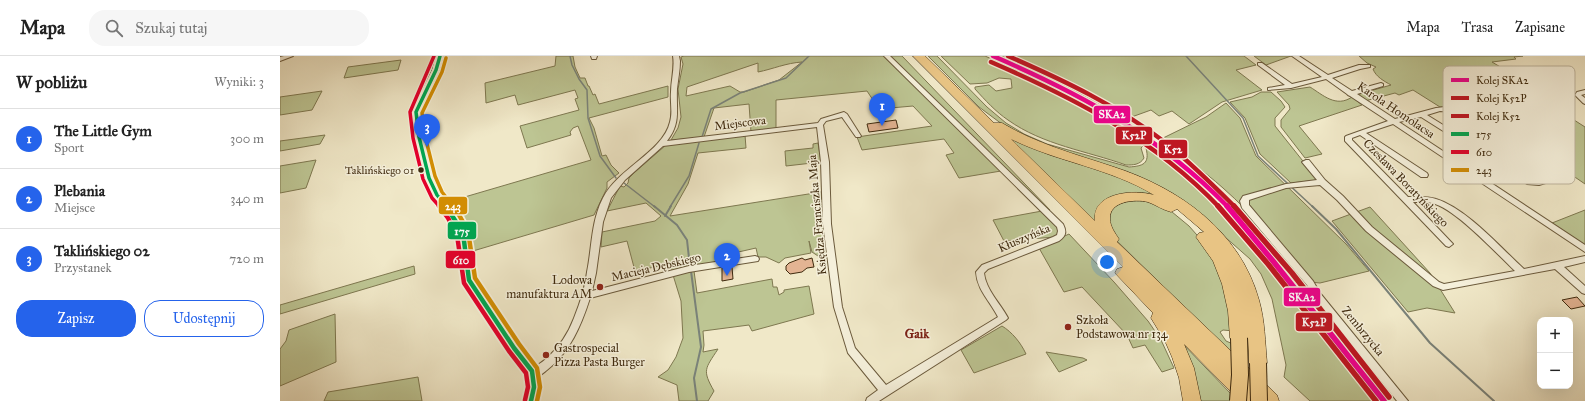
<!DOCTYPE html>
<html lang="pl">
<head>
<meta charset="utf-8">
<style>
  body { margin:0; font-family:"IM FELL Great Primer",serif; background:#f6f6f6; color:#222 }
  .controls { position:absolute; right:12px; bottom:12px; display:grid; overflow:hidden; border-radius:8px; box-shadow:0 4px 16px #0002 }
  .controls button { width:36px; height:36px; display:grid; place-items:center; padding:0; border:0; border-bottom:1px solid #e0e0e0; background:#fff; color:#222; font:20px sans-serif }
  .you { position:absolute; left:827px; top:206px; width:14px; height:14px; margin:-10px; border:3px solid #fff; border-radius:50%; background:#1a73e8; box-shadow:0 0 0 6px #1a73e833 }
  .badge { display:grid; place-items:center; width:26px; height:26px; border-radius:50%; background:#2563eb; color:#fff; font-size:13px; font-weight:700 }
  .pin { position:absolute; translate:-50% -33px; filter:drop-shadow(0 1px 2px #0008) }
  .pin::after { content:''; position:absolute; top:21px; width:14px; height:12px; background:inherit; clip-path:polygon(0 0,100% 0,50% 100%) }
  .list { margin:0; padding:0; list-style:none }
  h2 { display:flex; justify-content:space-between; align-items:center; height:52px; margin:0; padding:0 16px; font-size:17px }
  h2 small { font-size:13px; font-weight:400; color:#767676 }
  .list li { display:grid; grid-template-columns:26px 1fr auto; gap:12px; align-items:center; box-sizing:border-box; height:60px; padding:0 16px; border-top:1px solid #e0e0e0 }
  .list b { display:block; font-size:15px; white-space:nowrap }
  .list p { margin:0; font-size:13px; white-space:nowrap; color:#767676 }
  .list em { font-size:13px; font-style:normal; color:#767676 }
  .actions { display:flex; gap:8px; padding:12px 16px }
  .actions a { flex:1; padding:9px 0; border:1px solid #2563eb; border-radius:16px; text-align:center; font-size:14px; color:#2563eb }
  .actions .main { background:#2563eb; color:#fff }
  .icon { flex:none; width:22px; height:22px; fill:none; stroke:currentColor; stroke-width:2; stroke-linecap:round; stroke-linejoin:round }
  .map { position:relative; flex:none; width:1305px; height:345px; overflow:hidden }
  header { display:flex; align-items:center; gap:24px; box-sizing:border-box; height:56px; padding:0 20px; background:#fff; border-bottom:1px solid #e0e0e0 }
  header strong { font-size:19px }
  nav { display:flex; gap:22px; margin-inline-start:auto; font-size:14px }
  .search { width:280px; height:36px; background:#f6f6f6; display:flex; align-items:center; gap:10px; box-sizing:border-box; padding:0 14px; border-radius:16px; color:#767676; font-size:15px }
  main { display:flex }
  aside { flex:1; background:#fff }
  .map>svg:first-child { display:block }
  .green { fill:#bdc593; stroke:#7e7850; fill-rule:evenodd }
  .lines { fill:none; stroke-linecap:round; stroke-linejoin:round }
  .stream-far1 { stroke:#7a8279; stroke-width:1.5 }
  .stream { stroke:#7a8279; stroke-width:2 }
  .building { fill:#e3b493; stroke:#3f2a0e }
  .street-casing { stroke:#6b5a3c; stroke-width:2 }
  .secondary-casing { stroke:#3f2a0e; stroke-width:1 }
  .highway-casing { stroke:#3f2a0e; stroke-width:1 }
  .street { fill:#f5f0db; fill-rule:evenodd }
  .secondary { fill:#f5f0db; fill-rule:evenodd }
  .highway { fill:#e8c484; fill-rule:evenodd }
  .highway-bridge-casing { stroke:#3f2a0e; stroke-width:18; stroke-linecap:butt }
  .highway-bridge { stroke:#e8c484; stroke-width:16 }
  .bus-1-far1-casing { stroke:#f5f0db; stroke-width:6 }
  .bus-1-casing { stroke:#f5f0db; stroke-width:8 }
  .bus-2-far1-casing { stroke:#f5f0db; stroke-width:6 }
  .bus-2-casing { stroke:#f5f0db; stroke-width:8 }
  .bus-3-far1-casing { stroke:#f5f0db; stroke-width:6 }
  .bus-3-casing { stroke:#f5f0db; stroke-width:8 }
  .bus-1-far1 { stroke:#00a651; stroke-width:3.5 }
  .bus-1 { stroke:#00a651; stroke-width:4.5 }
  .bus-2-far1 { stroke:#e4002b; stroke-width:3.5 }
  .bus-2 { stroke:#e4002b; stroke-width:4.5 }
  .bus-3-far1 { stroke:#d28d03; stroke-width:3.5 }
  .bus-3 { stroke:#d28d03; stroke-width:4.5 }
  .rail-1-far1-casing { stroke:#f5f0db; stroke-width:7 }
  .rail-1-casing { stroke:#f5f0db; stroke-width:8 }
  .rail-2-far1-casing { stroke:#f5f0db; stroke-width:7 }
  .rail-2-casing { stroke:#f5f0db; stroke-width:8 }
  .rail-3-far1-casing { stroke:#f5f0db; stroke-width:7 }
  .rail-3-casing { stroke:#f5f0db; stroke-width:8 }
  .rail-1-far1 { stroke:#ed028c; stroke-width:4.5 }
  .rail-1 { stroke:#ed028c; stroke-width:5.5 }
  .rail-2-far1 { stroke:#be1622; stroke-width:4.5 }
  .rail-2 { stroke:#be1622; stroke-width:5.5 }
  .rail-3-far1 { stroke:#be1622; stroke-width:4.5 }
  .rail-3 { stroke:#be1622; stroke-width:5.5 }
  .bus-dot { fill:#3f2a0e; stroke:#f5f0db; stroke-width:1.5 }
  .poi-dot { fill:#8f2418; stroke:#f5f0db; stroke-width:1.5 }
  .labels { text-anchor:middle; stroke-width:3; stroke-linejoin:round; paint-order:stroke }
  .bus-label { font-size:11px; fill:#3f2a0e; stroke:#f5f0db; text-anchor:end }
  .street-label { font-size:12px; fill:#3f2a0e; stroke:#f5f0db }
  .poi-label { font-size:12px; fill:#3f2a0e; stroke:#f5f0db; text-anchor:start }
  .neighbourhood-label { font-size:13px; font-weight:bold; fill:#7a1f14; stroke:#f5f0db }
  .key { fill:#f5f0db; stroke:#beb59e; stroke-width:1 }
  .key-label { font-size:11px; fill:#3f2a0e }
  .line-badge { stroke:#f5f0db; stroke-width:1.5 }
  .badge-label { font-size:11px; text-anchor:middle; font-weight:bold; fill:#fff }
</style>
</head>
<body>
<header>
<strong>Mapa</strong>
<div class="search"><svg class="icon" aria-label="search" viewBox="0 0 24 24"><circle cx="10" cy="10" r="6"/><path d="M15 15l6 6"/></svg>Szukaj tutaj</div>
<nav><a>Mapa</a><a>Trasa</a><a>Zapisane</a></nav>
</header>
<main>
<aside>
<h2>W pobliżu<small>Wyniki: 3</small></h2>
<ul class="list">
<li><span class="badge">1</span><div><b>The Little Gym</b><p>Sport</p></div><em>300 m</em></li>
<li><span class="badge">2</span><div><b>Plebania</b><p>Miejsce</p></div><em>340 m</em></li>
<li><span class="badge">3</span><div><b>Taklińskiego 02</b><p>Przystanek</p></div><em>720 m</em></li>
</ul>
<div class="actions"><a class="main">Zapisz</a><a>Udostępnij</a></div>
</aside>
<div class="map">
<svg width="1305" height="345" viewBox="0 0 1305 345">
  <rect width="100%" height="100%" fill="#f0e8c8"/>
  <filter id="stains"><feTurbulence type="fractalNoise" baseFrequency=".005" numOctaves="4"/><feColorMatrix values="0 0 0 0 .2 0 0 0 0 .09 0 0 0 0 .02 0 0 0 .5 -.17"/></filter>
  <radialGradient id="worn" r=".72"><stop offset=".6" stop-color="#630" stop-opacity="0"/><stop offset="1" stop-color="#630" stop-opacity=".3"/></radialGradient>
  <g class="green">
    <path d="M276,0H293L295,11L300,22H305L308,30H309L313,39L315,38L319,48L388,30V41L309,62L314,72L322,100L326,99L331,109L339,117L327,126V132L314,159L193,195V175L186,164L171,145L311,104L298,70L293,72L290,76L291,79L247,92L240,70L299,54L295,43L298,42L295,34L238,49L235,39L206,47L205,27L275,10Z"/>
    <path d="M404,0H605L721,115L679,122L666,99L674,97L664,83L582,94L577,81L652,70L633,50L599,53L587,35L496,44V73L471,76L469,48L434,52L424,81L393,84H391L398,72L401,61L398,33L403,8L401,1ZM522,6L499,24L464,36H460L450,30L406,40L407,31L478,7V16C493,13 506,7 522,6Z"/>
    <path d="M609,0H622L770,154L766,155Z"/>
    <path d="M648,0H657L707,51L726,67L744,78L767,88L849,111C863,110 870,108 866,92L869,90C916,120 951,165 986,208C1022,253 1057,299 1093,345H1030L1004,321L1006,309L992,243L981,218L970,203L919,158L814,106L734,77L699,51Z"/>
    <path d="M661,0H705L775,31L816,54L867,86L861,92L864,102C860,109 853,109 846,109C807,95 763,89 728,64C716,56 705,44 695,33V31L709,29L716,35L732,32L731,23L719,22L707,27L690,28Z"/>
    <path d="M718,0H964L976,9L956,14L982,34L942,46L909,68L892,55L879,60L871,54L846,63C805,38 761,19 718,0Z"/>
    <path d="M974,0H1011L986,9Z"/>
    <path d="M1079,0H1243L1234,1L1236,3L1212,6L1276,44L1266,46L1305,71V128L1232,78L1208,66L1204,67L1173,52L1160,51L1133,34L1119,39L1115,37L1085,45L1076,39L1111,29C1104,25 1096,21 1093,13L1096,11L1087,7Z"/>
    <path d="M121,4L118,14L64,22L68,11Z"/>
    <path d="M1030,31C1043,39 1056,52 1072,41L1082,49L1019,70L1042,98L1025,102L1001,71V64L1010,53L1009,49L997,36Z"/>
    <path d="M42,35L32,54L0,59V41Z"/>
    <path d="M981,36H991L1001,45L1005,51L995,62V70L1038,124L1011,127L980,98L965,62L950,46L972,41Z"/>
    <path d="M946,47L960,62L976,100L1066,188L1089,215L1040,227L1030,226C1002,194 975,160 943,132C923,114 901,100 879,84L926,61Z"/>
    <path d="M45,79L40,88L0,95V85Z"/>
    <path d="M465,79L466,92L418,97L408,128L390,160L541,136L547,202L542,203L540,200H538L532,196L529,185L531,197L505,202L499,207L486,201H478L476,192L454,197L455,205L392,216L389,208L355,215L347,185L321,191L322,176L375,165L381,160L366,147L327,155L340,130L344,131L348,127L349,122L355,116L386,89Z"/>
    <path d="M732,82L770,99L846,122L911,159L928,180L898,152L852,137L816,166L730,83Z"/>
    <path d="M538,87L541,106L506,110L505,95L533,92V88Z"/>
    <path d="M36,104L26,132L0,137V110Z"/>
    <path d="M861,144L886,151L909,170L924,187L942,219L954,275L943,274L940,276L946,285L953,288V299L834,182L826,157L840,146Z"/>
    <path d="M1090,151L1150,217L1175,257L1147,252L1128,256L1052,165Z"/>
    <path d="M1305,154V189L1272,167Z"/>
    <path d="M762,155L777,171L780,175L775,181L724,185L713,164Z"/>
    <path d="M789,178L834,226L868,265L881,284L894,312L882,316L865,289L853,292L847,279L802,231L784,236L759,192Z"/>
    <path d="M134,210L135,218L0,258V249Z"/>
    <path d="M414,215L417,237L492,223L493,231H497L499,239L504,236V234L529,230L534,258L472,275L469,269L423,275L424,289L423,296L438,293C425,313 422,314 434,335L428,345H399L397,329L378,321L388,314L396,301L403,282L401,245L393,219Z"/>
    <path d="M55,258L56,306L0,330V293L6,285L9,274Z"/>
    <path d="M722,270C732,276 741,287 746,298L694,317L681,294Z"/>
    <path d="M901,286L951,338L950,345H919Z"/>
    <path d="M766,296L803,302L807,304L779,316Z"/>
    <path d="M138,321L142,345H44L48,336Z"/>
  </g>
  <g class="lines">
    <g class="stream-far1">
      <path d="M290,0L292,9L299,23L307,34L308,62L320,100L336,122"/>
      <path d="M906,0L963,62L978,100L1033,151"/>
      <path d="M422,81L431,53L460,37L506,22L529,0"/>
      <path d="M344,127L375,151"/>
      <path d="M390,151L409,120L419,87"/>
    </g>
    <g class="stream">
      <path d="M374,150L397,169L407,184L410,211"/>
      <path d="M1032,150L1056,173L1150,287L1214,345"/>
      <path d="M385,160L391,150"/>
      <path d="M411,215L421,291L414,322L417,345"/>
    </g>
  </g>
  <g class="building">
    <path d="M616,64L618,72L589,76L587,68Z"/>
    <path d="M522,202L525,204L532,202L534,211L527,212L522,216L510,218L506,214V210L509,207Z"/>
    <path d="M452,211L453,223L442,225V212Z"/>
    <path d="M1297,241L1305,250L1291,253L1282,244Z"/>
  </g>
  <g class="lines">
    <g class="street-casing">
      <g id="street">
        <path d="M4,0H13L0,5V1Z"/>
        <path d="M311,0H317L316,3H312Z"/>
        <path d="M393,0H399L400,5C400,14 398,24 397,33C396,55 401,67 387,85L538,67L541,63L564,56L567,58L581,80L580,81H576L562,61L546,65L543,69L549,106L551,168L562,251L575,292L606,329L718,261C710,245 697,234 696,216L702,209L773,181L777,179L778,175L777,171L604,0H610L783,168C787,176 786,180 779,185L708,213L704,217C706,234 720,247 728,262L726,264L599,345H586L587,342L598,334L568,297L554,251L543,168L541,106L537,71L383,90L345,124L331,142L323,166L316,217L312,235L409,210L475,200L478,201L479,203L478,205L409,216L310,242C301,270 290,296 267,314C262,318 257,323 251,321L249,318C252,311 262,307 267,302C279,291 288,278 294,262C300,247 305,232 307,216C312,192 311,165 323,142C338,112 383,96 390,66C393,56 390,46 391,36C391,24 395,12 393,0Z"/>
        <path d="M1012,0H1019L1048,19L1079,9H1090V11L1080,13L1052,22L1072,35L1101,27L1103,28V30L1077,38L1115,63L1156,52L1165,51L1177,53L1231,79L1279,111L1283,117L1282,122L1259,129L1247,128L1141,61L1119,66L1305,189V196L1113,68L1086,77L1147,117L1148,119L1147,121H1141L1080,79L1072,82V84L1128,141C1137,141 1147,140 1156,143C1186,152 1221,192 1244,213L1305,200V206L1284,211L1305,230V238L1302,237L1275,213L1163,234L1153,230L1086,175L1057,144L1040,129L1006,132L969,144V149L1033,225L1040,237L1128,345H1117L1034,241L1027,229L962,152L960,145L963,140L1006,128L1037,124L1022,106L1026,104H1029L1045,124L1063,140L1092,171L1159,226L1164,228L1235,215C1216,197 1176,153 1152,147C1146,145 1139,146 1133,146L1173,188L1169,191L1166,190L1065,85V81L1066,80L1108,65L1070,40L1068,39L1067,38L1046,23L1011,32L988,34V32L1005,29L978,9V7H982L1012,28L1042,21ZM1160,55L1173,56L1227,81L1273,115L1275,119L1259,125L1252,124L1147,59Z"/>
        <path d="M1305,34V38L1301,39L1305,42V48L1303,47L1295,39L1297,36Z"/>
      </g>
    </g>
    <g class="secondary-casing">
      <path id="secondary" d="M156,0H164L160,14L141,56L144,81L154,122L162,138L177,156L189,177L195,223L239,288L259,315L261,331L258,345H244L247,331L246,317L229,296L183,224L177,177L169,161L152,139L144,122L134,81L131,56L152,14Z"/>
    </g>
    <g class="highway-casing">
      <path id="highway" d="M633,0H645L714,67H722C757,88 795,98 834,111C899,132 960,175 979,244C985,265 985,286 987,307L984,312L978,314L972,312L969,307L968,282L965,287L959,289L953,287L950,282L948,255L942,228L933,205L916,181L919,177L924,176L897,153L891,156C883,154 876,149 868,146C855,143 829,145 830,163C830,170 835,177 839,183L837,186L997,339L999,345H960L904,288L914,312L921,345H903L899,322L892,301L885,285L871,262L873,257L835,217L837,213L843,211ZM731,83C777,106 830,112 874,139C855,133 811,136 815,165Z"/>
    </g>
    <use href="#street" class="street"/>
    <use href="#secondary" class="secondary"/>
    <use href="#highway" class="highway"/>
    <g class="highway-bridge-casing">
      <g id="highway-bridge">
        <path d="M978,307L979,345"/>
        <path d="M958,345L960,319L959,282"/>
      </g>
    </g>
    <use href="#highway-bridge" class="highway-bridge"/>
    <g class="bus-1-far1-casing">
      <path id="bus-1-far1" d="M160,0L156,14L136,56L139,81L149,122L157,139L167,151"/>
    </g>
    <g class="bus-1-casing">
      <path id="bus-1" d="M166,150L183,177L189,224L234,292L252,315L254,331L251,345"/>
    </g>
    <g class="bus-2-far1-casing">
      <path id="bus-2-far1" d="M154,0L130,56L133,82L143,123L152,142L160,151"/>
    </g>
    <g class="bus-2-casing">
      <path id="bus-2" d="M159,150L168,162L177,179L184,227L229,295L246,317L248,331L245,344"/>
    </g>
    <g class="bus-3-far1-casing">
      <path id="bus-3-far1" d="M166,2L162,16L142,57L145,80L155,120L162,136L174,151"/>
    </g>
    <g class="bus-3-casing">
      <path id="bus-3" d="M174,150L188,175L195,222L239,288L257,312L260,331L257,345"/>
    </g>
    <use href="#bus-1-far1" class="bus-1-far1"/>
    <use href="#bus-1" class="bus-1"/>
    <use href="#bus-2-far1" class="bus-2-far1"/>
    <use href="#bus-2" class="bus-2"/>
    <use href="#bus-3-far1" class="bus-3-far1"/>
    <use href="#bus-3" class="bus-3"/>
    <g class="rail-1-far1-casing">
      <path id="rail-1-far1" d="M713,0C803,39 879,80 948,151"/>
    </g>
    <g class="rail-1-casing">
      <path id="rail-1" d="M947,150L993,205L1104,345"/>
    </g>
    <g class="rail-2-far1-casing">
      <path id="rail-2-far1" d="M711,6C796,43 874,83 939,151"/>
    </g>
    <g class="rail-2-casing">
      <path id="rail-2" d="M938,150L988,208L1096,345"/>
    </g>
    <g class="rail-3-far1-casing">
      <path id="rail-3-far1" d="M728,0C783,24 838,50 886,87C911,107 933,129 955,151"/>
    </g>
    <g class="rail-3-casing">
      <path id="rail-3" d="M954,150L1012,217L1109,341"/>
    </g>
    <use href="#rail-1-far1" class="rail-1-far1"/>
    <use href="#rail-1" class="rail-1"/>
    <use href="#rail-2-far1" class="rail-2-far1"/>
    <use href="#rail-2" class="rail-2"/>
    <use href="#rail-3-far1" class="rail-3-far1"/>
    <use href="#rail-3" class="rail-3"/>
  </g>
  <circle class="bus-dot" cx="141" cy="114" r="3.5"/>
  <g class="poi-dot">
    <circle cx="320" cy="231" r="4"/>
    <circle cx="788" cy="271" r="4"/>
    <circle cx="266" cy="299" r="4"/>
  </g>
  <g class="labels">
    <g class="bus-label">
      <text x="134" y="118">Taklińskiego 01</text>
    </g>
    <g class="street-label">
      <text transform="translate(1116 54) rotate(34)" y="4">Karola Homolacsa</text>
      <text transform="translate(460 67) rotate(-7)" y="4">Miejscowa</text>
      <text transform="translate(1126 127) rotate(46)" y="4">Czesława Boratyńskiego</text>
      <text transform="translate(537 159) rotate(-95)" y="4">Księdza Franciszka Maja</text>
      <text transform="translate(744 182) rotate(-23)" y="4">Kłuszyńska</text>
      <text transform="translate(376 211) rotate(-13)" y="4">Macieja Dębskiego</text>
      <text transform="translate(1083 275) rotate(51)" y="4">Zembrzycka</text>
    </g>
    <g class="poi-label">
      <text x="312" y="228" text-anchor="end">Lodowa<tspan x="312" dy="14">manufaktura AM</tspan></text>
      <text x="796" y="268">Szkoła<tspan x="796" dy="14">Podstawowa nr 134</tspan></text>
      <text x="274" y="296">Gastrospecial<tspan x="274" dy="14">Pizza Pasta Burger</tspan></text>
    </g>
    <g class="neighbourhood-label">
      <text x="637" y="282">Gaik</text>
    </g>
  </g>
  <rect x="1163" y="10" width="132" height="118" rx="6" class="key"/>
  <rect x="1171" y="22" width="18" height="4" fill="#ed028c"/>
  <rect x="1171" y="40" width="18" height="4" fill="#be1622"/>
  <rect x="1171" y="58" width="18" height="4" fill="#be1622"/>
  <rect x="1171" y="76" width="18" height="4" fill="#00a651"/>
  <rect x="1171" y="94" width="18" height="4" fill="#e4002b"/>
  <rect x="1171" y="112" width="18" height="4" fill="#d28d03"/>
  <g class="key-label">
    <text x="1196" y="28">Kolej SKA2</text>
    <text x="1196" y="46">Kolej K52P</text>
    <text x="1196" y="64">Kolej K52</text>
    <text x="1196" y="82">175</text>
    <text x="1196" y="100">610</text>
    <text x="1196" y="118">243</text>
  </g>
  <g class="line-badge">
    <rect x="813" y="49" width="38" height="19" rx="4" fill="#ed028c"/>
    <rect x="835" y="70" width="38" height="19" rx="4" fill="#be1622"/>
    <rect x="878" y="83" width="30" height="20" rx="4" fill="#be1622"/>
    <rect x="158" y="140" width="30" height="19" rx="4" fill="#d28d03"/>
    <rect x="167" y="165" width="30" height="19" rx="4" fill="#00a651"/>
    <rect x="165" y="194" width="31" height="19" rx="4" fill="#e4002b"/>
    <rect x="1003" y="231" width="38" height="20" rx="4" fill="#ed028c"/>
    <rect x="1015" y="256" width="38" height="20" rx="4" fill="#be1622"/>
  </g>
  <g class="badge-label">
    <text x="832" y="62">SKA2</text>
    <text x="854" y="83">K52P</text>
    <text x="893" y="97">K52</text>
    <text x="173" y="154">243</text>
    <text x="182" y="179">175</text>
    <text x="181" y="208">610</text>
    <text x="1022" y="245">SKA2</text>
    <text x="1034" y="270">K52P</text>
  </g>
  <rect width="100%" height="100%" filter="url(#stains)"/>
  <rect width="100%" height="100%" fill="url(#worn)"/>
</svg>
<div class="controls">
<button>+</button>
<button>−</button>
</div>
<div class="you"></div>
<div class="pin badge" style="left:602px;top:70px">1</div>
<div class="pin badge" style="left:447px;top:220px">2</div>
<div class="pin badge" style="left:147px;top:91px">3</div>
</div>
</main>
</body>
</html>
